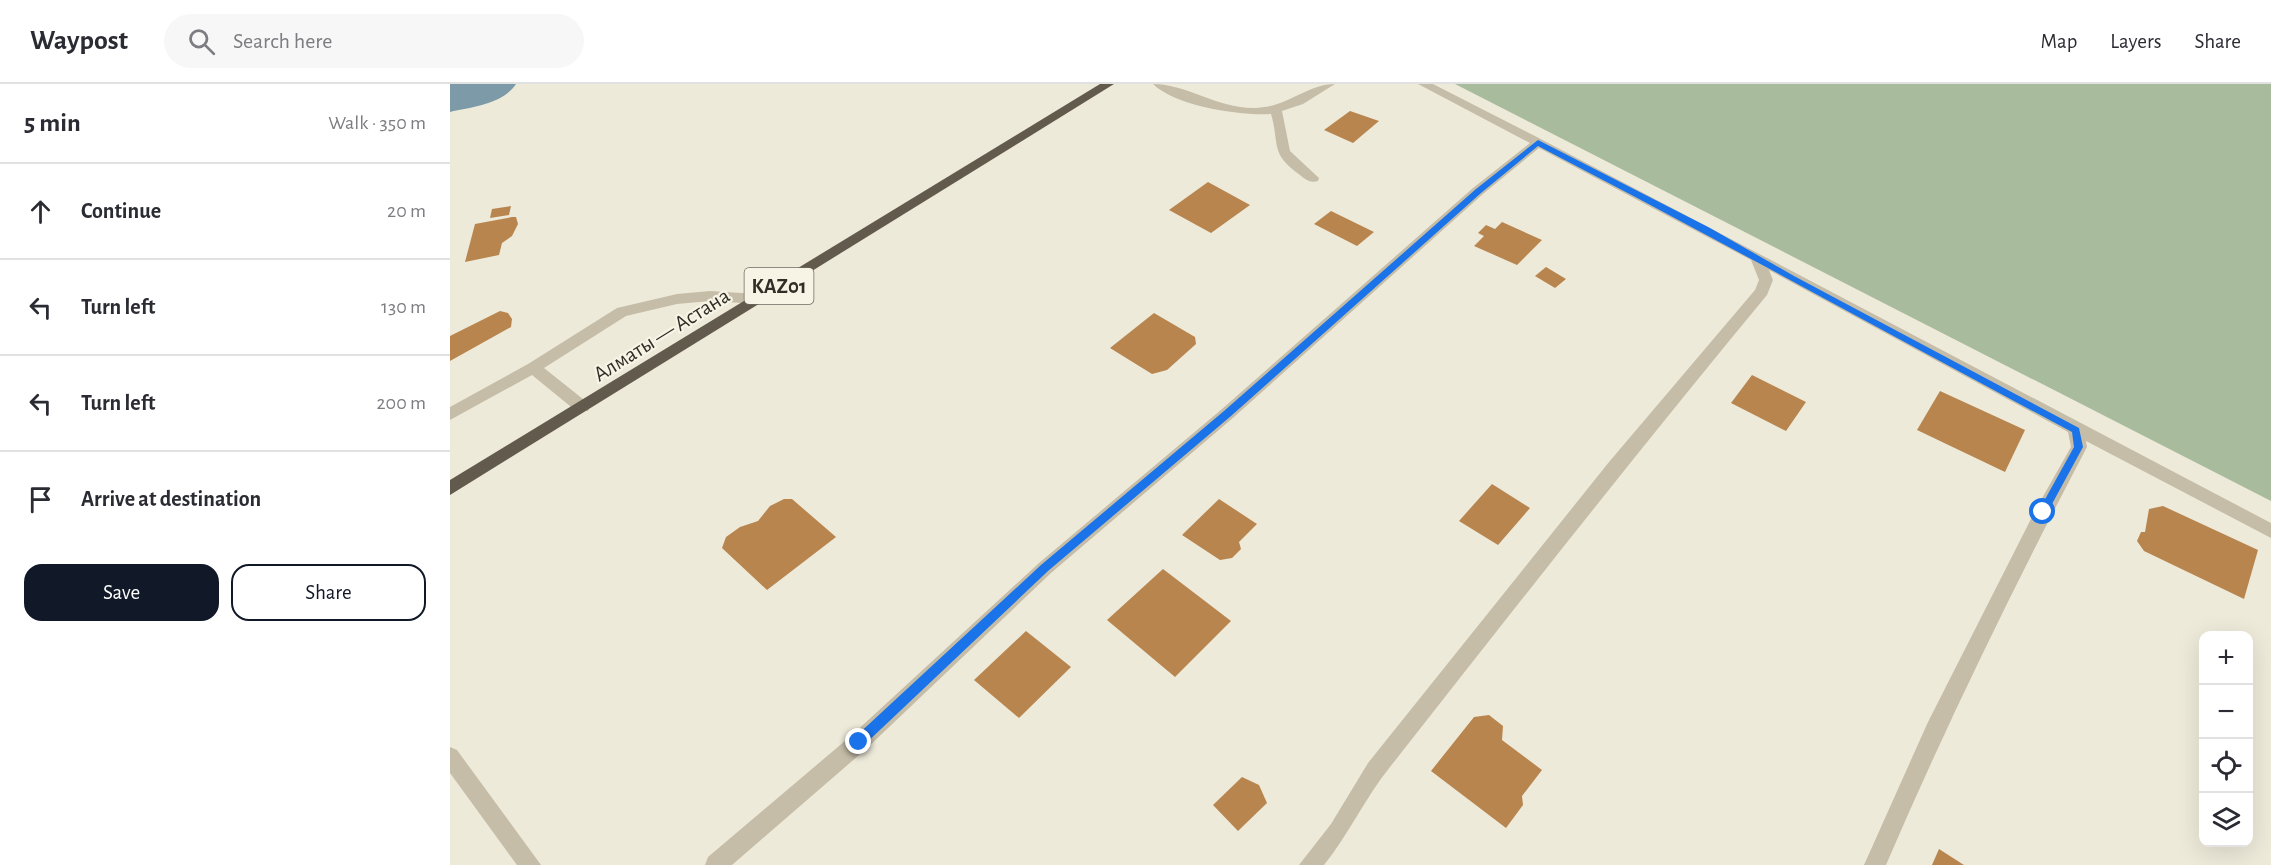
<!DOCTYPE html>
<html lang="en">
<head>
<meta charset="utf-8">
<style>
  body { margin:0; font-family:"Alegreya Sans",sans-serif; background:#f7f7f7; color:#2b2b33 }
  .controls { position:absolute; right:18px; bottom:18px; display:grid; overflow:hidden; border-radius:12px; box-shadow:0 6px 24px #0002 }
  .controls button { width:54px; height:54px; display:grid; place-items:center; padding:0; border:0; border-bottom:2px solid #e1e1e2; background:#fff; color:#2b2b33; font:30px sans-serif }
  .stop { position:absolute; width:18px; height:18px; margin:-14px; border:4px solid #1a73e8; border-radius:50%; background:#fff }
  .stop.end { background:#1a73e8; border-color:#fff; box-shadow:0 2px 6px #0008 }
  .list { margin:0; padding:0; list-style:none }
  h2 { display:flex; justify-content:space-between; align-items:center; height:78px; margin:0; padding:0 24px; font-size:26px }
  h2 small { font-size:20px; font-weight:400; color:#7c7c81 }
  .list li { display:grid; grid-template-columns:39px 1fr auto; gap:18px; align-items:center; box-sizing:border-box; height:96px; padding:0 24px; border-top:2px solid #e1e1e2 }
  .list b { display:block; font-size:22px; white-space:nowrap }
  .list em { font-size:20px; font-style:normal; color:#7c7c81 }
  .actions { display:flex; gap:12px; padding:18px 24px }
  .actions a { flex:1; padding:14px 0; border:2px solid #111827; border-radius:18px; text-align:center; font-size:21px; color:#111827 }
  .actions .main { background:#111827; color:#fff }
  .icon { flex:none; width:33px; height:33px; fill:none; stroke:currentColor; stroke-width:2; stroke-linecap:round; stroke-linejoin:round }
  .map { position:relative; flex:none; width:1821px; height:781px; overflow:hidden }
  header { display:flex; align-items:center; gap:36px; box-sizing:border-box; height:84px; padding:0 30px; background:#fff; border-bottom:2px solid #e1e1e2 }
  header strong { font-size:28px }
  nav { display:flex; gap:33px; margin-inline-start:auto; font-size:21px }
  .search { width:420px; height:54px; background:#f7f7f7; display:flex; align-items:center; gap:15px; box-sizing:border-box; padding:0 21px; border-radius:33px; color:#7c7c81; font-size:22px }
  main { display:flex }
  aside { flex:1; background:#fff }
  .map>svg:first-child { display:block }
  .green { fill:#a8bb9c }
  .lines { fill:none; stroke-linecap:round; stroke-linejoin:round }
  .river { fill:#7c9aa8; fill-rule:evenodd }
  .building { fill:#b8854e }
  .minor { fill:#c5bda8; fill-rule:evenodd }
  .trunk { fill:#625a4c; fill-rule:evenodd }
  .route { fill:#1a73e8 }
  .labels { text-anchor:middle; stroke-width:4.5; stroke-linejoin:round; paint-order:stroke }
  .shield { fill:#f7f4e6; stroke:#6d6960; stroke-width:1.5 }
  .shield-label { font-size:21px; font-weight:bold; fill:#322e27 }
  .street-label { font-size:22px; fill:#322e27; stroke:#f7f4e6 }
</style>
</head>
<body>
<header>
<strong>Waypost</strong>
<div class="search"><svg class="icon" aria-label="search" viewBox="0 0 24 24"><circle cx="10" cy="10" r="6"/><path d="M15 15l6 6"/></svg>Search here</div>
<nav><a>Map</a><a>Layers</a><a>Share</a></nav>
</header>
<main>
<aside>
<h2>5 min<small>Walk · 350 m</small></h2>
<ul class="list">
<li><svg class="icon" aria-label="ahead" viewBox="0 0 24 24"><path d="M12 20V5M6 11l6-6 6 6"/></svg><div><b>Continue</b></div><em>20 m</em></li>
<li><svg class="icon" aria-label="left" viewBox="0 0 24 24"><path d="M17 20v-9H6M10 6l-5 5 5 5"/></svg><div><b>Turn left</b></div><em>130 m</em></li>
<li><svg class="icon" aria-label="left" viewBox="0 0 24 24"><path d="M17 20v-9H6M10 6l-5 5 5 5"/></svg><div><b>Turn left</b></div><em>200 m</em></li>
<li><svg class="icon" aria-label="arrive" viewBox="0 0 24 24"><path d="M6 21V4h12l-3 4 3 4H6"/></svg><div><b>Arrive at destination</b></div></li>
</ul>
<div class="actions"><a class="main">Save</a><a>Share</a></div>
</aside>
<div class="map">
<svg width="1821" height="781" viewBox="0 0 1821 781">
  <rect width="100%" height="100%" fill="#eeeada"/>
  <path class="green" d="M1005,0H1821V417Z"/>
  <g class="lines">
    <path class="river" d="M0,0H66C53,20 23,23 0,28Z"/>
  </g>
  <g class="building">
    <path d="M900,27L929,37L903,59L874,46Z"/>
    <path d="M758,98L800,121L761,149L719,126Z"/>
    <path d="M61,122L59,131L40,134L42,125Z"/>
    <path d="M881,127L924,148L907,162L864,140Z"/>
    <path d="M62,133H66L68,140L62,152L52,159L49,171L15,178L25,140Z"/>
    <path d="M1052,138L1092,156L1067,181L1024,162L1034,152L1028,149L1036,141L1045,145Z"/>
    <path d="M1096,183L1116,195L1105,204L1085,192Z"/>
    <path d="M50,227L58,229L62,235L61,243L0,277V252Z"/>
    <path d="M704,229L745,253L746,260L717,286L702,290L660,264Z"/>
    <path d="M1302,291L1356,318L1336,347L1281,319Z"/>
    <path d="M1490,307L1575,346L1555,388L1467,346Z"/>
    <path d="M1042,400L1080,424L1048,461L1009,437Z"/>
    <path d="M334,415H342L386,453L317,506L272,464L276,453L290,443L308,437L320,422Z"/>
    <path d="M769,415L807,440L789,458L791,465L782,474L770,476L732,451Z"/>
    <path d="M1713,422L1808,466L1794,515L1694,467L1687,457L1691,448H1695L1699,425Z"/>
    <path d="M713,485L781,537L725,593L657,536Z"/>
    <path d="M576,547L621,583L569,634L524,596Z"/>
    <path d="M1039,631L1053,642L1052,656L1092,686L1072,712L1073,721L1056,744L981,687L1024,633Z"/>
    <path d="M792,693L809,701L817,719L788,747L763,721Z"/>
    <path d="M1489,765L1514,781H1482Z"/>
  </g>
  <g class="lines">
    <g class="minor">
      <path d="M703,0C737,0 768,25 806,24C838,23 857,0 885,0L853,20L832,27L840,67L869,94L868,97C860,99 856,96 850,91C819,69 830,60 821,30C790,32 725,22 703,0Z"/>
      <path d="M968,0H983L1085,52L1821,439V454L1636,357L1637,363C1565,500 1497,639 1436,781H1414L1478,638L1587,423L1621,363L1618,348L1319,186L1323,196L1317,211C1188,367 1064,525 940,683C915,714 899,750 874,781H849L881,740L918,679L1159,378L1305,206L1309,196L1301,176L1089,64L1033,110L784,333L601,489L416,665L282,781H255L258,773L402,651L589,479L772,325L1023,104L1080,59Z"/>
      <path d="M260,207L308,210L315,215L308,220L260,217L227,220L176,232L94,284L138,319L140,323L138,327H126L82,291L0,336V323L78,280L167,224L227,210Z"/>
      <path d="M0,663L7,666L91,781H67L0,689Z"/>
    </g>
    <path class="trunk" d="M650,0H664L0,411V396Z"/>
  </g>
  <path class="route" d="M1088,56L1260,144L1344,192L1629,344L1633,363L1596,431H1589L1588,428L1624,363L1622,348C1444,253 1267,155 1088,62L1031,109L781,332L598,487L413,662H404V654L591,481L774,327L1026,105Z"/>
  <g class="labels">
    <rect class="shield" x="294.5" y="184" width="69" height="36" rx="4.5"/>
    <g class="shield-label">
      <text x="329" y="209">KАZ01</text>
    </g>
    <g class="street-label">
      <text transform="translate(211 250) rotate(-32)" y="8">Алматы — Астана</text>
    </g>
  </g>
</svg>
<div class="controls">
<button>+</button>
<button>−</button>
<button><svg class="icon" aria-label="locate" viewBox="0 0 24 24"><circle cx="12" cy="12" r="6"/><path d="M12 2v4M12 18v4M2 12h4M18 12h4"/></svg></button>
<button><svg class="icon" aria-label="layers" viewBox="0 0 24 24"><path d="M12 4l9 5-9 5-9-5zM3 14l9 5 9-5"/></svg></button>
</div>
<div class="stop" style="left:1593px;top:428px"></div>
<div class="stop end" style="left:409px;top:658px"></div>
</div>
</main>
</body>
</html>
